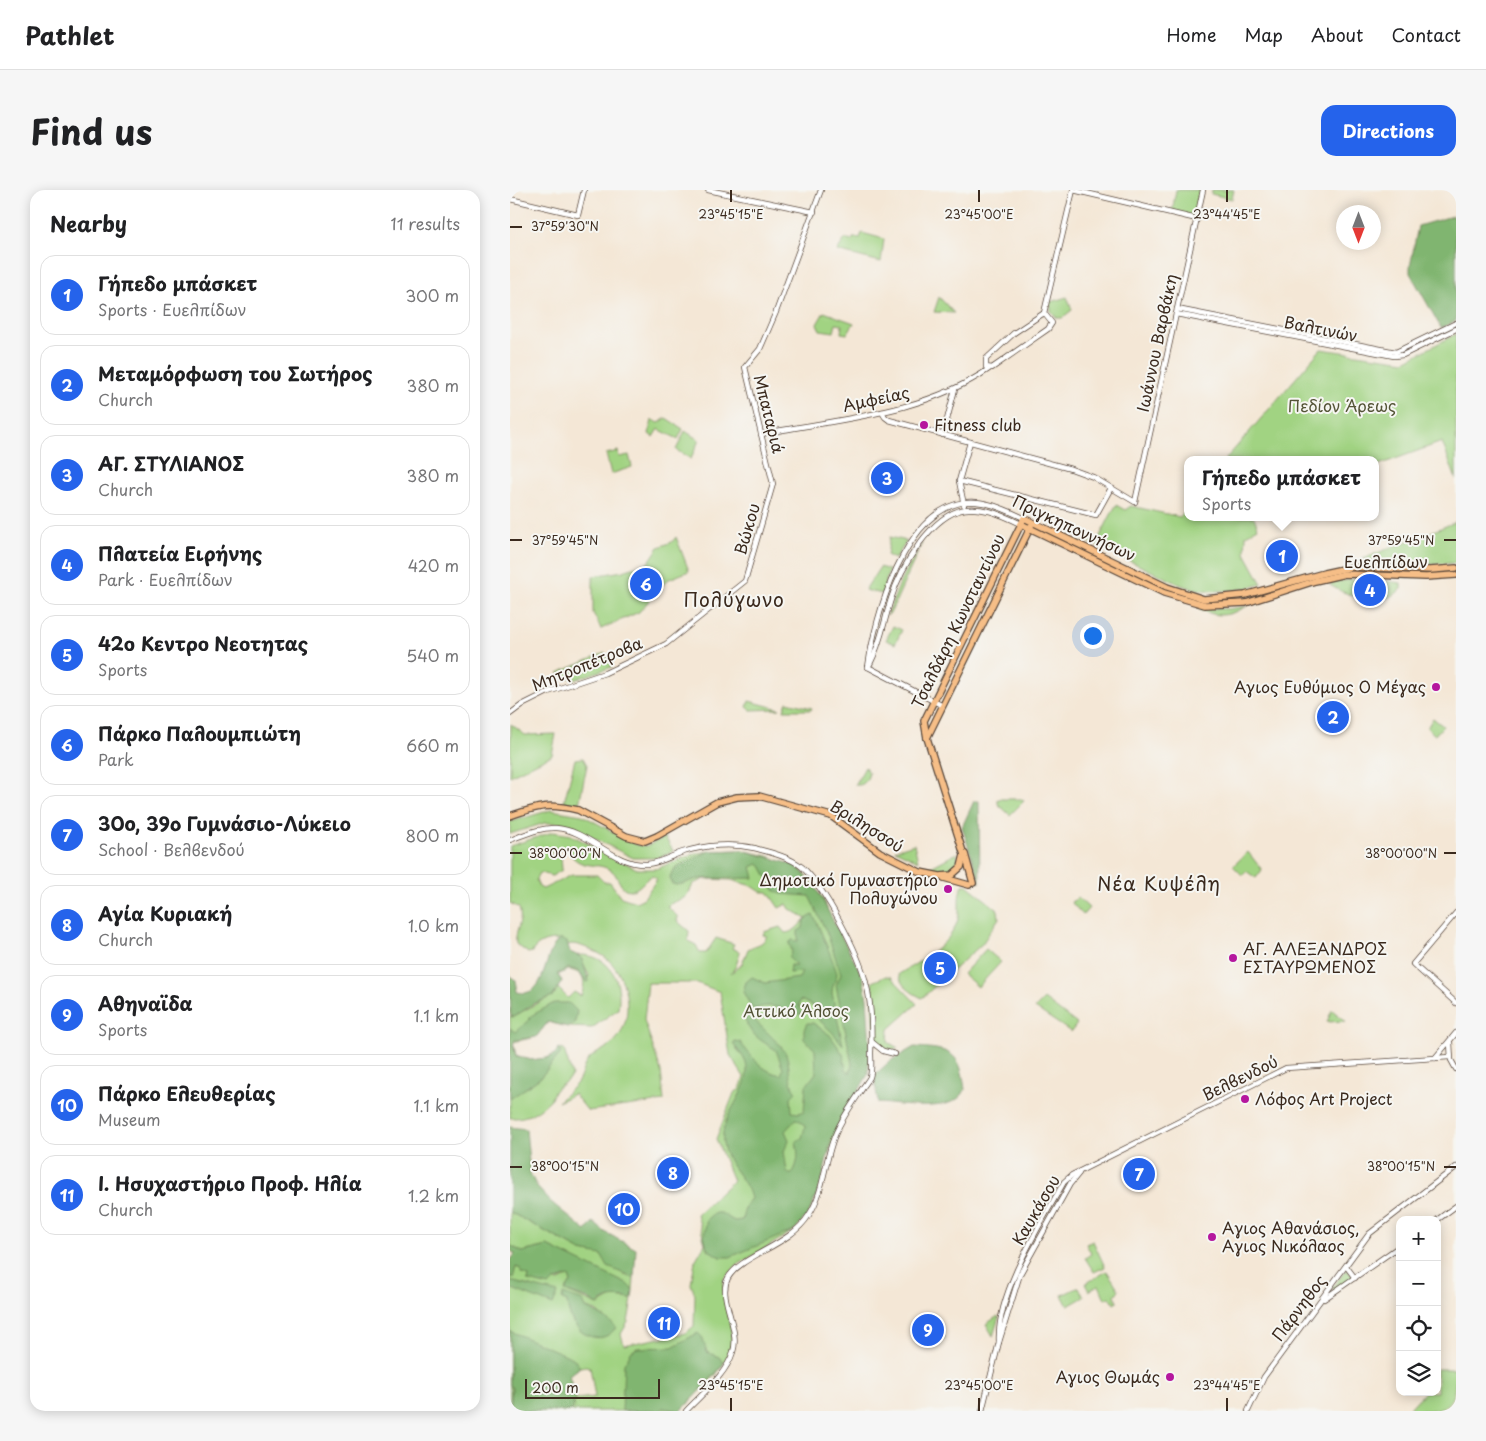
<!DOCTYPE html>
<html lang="en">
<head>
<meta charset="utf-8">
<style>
  body { margin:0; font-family:"Playpen Sans",sans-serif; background:#f6f6f6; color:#202124 }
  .controls { position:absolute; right:15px; bottom:15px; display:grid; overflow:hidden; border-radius:10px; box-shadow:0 2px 12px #0003 }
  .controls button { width:45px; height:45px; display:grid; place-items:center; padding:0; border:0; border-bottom:1px solid #e0e0e0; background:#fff; color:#202124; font:25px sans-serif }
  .compass { position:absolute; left:826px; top:15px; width:45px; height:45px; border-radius:50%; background:#fff; box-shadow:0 2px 12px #0003; rotate:180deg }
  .scale { position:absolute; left:15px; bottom:12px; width:135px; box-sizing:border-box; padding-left:5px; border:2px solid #3b2a1e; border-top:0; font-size:14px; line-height:18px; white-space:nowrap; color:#3b2a1e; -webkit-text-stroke:4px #f6f6f2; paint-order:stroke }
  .you { position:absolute; left:582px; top:445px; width:18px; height:18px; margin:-12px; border:4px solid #fff; border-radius:50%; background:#1a73e8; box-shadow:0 0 0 8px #1a73e833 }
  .badge { display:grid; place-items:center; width:32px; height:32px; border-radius:50%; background:#2563eb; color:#fff; font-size:16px; font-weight:700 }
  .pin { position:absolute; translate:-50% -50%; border:2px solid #fff; box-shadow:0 1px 5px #0006 }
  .popup { position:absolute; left:674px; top:266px; width:195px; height:65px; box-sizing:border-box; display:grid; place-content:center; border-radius:10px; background:#fff; filter:drop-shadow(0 1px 4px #0005); font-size:16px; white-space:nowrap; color:#757577 }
  .popup b { font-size:19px; color:#202124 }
  .popup::after { content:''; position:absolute; left:50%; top:100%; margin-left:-10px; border:10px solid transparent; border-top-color:#fff }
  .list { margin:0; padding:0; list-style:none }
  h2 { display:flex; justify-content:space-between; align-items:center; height:65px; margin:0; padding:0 20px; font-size:21px }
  h2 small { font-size:16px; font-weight:400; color:#757577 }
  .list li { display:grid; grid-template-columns:32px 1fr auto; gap:15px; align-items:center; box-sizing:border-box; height:80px; margin:0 10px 10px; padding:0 10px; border:1px solid #e0e0e0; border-radius:15px }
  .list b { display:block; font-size:19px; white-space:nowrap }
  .list p { margin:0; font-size:16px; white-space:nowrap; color:#757577 }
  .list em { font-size:16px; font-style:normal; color:#757577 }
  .icon { flex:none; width:28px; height:28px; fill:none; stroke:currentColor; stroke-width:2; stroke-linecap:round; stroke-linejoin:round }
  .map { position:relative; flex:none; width:946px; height:1221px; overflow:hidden; border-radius:15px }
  header { display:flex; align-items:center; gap:30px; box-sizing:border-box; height:70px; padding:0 25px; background:#fff; border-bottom:1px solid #e0e0e0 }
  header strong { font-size:24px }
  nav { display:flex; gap:28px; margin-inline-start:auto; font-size:18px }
  .intro { display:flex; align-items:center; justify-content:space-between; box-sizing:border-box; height:120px; padding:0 30px }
  h1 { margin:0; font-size:35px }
  .button { padding:12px 22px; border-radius:15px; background:#2563eb; color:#fff; font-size:18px; font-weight:700 }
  main { display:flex; gap:30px; padding:0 30px }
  aside { flex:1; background:#fff; border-radius:15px; box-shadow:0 2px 12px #0003 }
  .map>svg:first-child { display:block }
  .green { fill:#a1d382; stroke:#6e7e50; fill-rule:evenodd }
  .forest { fill:#80b570; stroke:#5e7047; fill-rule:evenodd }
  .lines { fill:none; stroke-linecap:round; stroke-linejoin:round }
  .minor-casing { stroke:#57463a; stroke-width:6 }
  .major-casing { stroke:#57463a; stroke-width:8 }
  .minor { stroke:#fff; stroke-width:4.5 }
  .major { stroke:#f6be87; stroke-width:5.5 }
  .ticks { fill:none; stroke:#3b2a1e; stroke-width:2 }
  .poi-dot { fill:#b5179e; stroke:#f6f6f2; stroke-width:2 }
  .labels { text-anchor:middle; stroke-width:4; stroke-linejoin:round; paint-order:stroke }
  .street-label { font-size:16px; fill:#3b2a1e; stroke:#f6f6f2 }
  .park-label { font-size:16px; fill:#545437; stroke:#f6f6f2 }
  .poi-label { font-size:16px; fill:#3b2a1e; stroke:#f6f6f2; text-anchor:start }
  .quarter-label { font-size:19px; letter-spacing:1px; fill:#3b2a1e; stroke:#f6f6f2 }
  .ticks-label { font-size:12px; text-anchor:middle; fill:#3b2a1e; stroke:#f6f6f2; stroke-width:4; stroke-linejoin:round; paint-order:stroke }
</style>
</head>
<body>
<header>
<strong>Pathlet</strong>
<nav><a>Home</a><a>Map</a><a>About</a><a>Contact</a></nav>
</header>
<div class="intro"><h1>Find us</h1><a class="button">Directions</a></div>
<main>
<aside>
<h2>Nearby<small>11 results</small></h2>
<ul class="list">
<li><span class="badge">1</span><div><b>Γήπεδο μπάσκετ</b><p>Sports · Ευελπίδων</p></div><em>300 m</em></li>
<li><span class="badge">2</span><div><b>Μεταμόρφωση του Σωτήρος</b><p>Church</p></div><em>380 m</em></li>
<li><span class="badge">3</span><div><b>ΑΓ. ΣΤΥΛΙΑΝΟΣ</b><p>Church</p></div><em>380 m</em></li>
<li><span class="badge">4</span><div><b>Πλατεία Ειρήνης</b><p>Park · Ευελπίδων</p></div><em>420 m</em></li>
<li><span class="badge">5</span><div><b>42ο Κεντρο Νεοτητας</b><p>Sports</p></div><em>540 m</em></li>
<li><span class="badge">6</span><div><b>Πάρκο Παλουμπιώτη</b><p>Park</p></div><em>660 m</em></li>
<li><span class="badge">7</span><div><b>30ο, 39ο Γυμνάσιο-Λύκειο</b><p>School · Βελβενδού</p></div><em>800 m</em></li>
<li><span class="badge">8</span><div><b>Αγία Κυριακή</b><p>Church</p></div><em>1.0 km</em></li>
<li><span class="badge">9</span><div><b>Αθηναϊδα</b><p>Sports</p></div><em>1.1 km</em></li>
<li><span class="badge">10</span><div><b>Πάρκο Ελευθερίας</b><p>Museum</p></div><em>1.1 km</em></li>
<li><span class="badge">11</span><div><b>Ι. Ησυχαστήριο Προφ. Ηλία</b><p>Church</p></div><em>1.2 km</em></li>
</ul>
</aside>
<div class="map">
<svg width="946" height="1221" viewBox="0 0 946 1221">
  <rect width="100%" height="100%" fill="#f6f6f2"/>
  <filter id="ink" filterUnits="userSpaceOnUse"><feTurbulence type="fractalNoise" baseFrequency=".02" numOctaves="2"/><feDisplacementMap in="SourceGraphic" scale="10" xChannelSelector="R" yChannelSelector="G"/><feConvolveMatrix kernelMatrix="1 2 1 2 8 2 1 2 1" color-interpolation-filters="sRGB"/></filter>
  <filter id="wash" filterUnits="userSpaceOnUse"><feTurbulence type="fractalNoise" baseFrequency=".0096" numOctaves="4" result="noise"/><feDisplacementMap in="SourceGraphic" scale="20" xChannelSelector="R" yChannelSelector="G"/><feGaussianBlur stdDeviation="1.12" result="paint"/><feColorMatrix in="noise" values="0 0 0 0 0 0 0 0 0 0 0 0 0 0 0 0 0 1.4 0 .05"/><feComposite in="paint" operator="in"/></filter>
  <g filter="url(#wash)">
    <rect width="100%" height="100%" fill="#f4e7d6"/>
    <g class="green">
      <path d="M666,0H690L684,27L662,22Z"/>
      <path d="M702,0H724L722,9L701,4Z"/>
      <path d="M352,43L374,49L371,72L327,61L335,49L342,51L343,48H350Z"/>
      <path d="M429,107L444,123L424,122Z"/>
      <path d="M557,107L562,120L552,128H547L541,121L540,112Z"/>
      <path d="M314,122L344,133L337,144L331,143L332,135L326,134L324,142L310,140L307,134Z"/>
      <path d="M946,144V289L932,252L866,276V270H715L811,159L895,171Z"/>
      <path d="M156,228L173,239L168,249L148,239L143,247L139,244L142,230L149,233Z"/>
      <path d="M175,241L189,250L181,269L166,260Z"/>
      <path d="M108,261L109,267L119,265L122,277L101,284L96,264Z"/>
      <path d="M606,315L615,320L621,316L670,327L678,317V327H744L748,338L736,345L735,363L752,394C725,402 698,404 671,395L575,350L577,346L588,350Z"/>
      <path d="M946,332V373L905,375L852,369Z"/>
      <path d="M166,347L179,381L157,390L129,422L91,439L83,423V386L113,381L138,373L149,357L162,352Z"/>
      <path d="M380,347L397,351L385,369L377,365Z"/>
      <path d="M412,353L381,422L377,426L391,390Z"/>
      <path d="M775,354L782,373L770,377L763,359Z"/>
      <path d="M370,377L379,380L372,404L355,400Z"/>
      <path d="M857,388L891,393V399C875,418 838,407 820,395L822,392Z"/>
      <path d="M737,416C718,427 707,428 688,418L719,419Z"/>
      <path d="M383,436L392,440L385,454L376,450Z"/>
      <path d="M95,463L102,477L64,490L48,483Z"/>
      <path d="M239,511L270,519L241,520L237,517Z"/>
      <path d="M277,512L302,518L301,520H274Z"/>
      <path d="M923,528L933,536L925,545L917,538Z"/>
      <path d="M1,534L15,545L46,544L42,565L0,586Z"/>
      <path d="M73,568L77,575L69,614L54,612L65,569Z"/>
      <path d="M355,577L359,583C357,591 354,596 345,595Z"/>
      <path d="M488,609H512L514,611L500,625L488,614Z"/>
      <path d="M41,620L72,625L127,655L137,656L155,647L163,661L147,668H123L54,633H35L0,644V632Z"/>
      <path d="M43,642L61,645L127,679H146L184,664L199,661L232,660L258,666L292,680L314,710L358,830V884L339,917L285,1040L229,1074L214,1089C211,1104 217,1120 220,1135C229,1172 195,1195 171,1221H0V1087L3,1088L5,1077L12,1079L11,1083L19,1086L18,1091H49L59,1086L61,1092L55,1101L88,1115L102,1107L122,1109L118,1132L111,1144L114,1155L176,1143L184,1136L185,1105L181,1094L185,1071L195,1054L187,1024L223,991L206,949L224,903L230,899L234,887L220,865L210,802L187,793H138L134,830L151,881L154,911L78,921L64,904L48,912C54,905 62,899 67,893C73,885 72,876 79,869C86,862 97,859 104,852C127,829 118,779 90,764C83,761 65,751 58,755L57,752C45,748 29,750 22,762L18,763L6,754C4,741 14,732 9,718L0,713V656ZM46,658L58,661C71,682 86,670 102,681C109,686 109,700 120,700C129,701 134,689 142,686L147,689L134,708L126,712L111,707L100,692H94L87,685H62L33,699L29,697L26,690L28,684L31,683L42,686L52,680L51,666L42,667L40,664ZM195,689L221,690L242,696L251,702H258L269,718L277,714L280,719L296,728C290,734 286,742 275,743L270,737L254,742L253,745L257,746C252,756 246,754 238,759L232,774L221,783L226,776L230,762L222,758L224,754L206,748L196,763H190L186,755L178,751L179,741L167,731L168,727L157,716C170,707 176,713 183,694ZM57,1112L86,1121L106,1138L63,1133ZM76,1176L80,1177L85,1207L66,1209L59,1186L70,1177Z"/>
      <path d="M404,654L408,671L385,660Z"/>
      <path d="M738,662L752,680L746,688L736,681L732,685L723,676Z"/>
      <path d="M447,663C451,682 433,682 419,678Z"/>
      <path d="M453,695H457L488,720L489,728L472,754L412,808C402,803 390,796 389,784C410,771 441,756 448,729C451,718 446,705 453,695Z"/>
      <path d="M568,708L579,718L573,725L561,712Z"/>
      <path d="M476,759L491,772L468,797L453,784Z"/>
      <path d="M68,765C100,764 113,791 108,819L82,838L58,837L38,832L26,847L3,852L6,865L21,870L37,868L45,864L49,858L54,860L62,885C55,896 45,894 41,909C29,921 18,929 0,928V826L2,827L45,804L47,784L58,778L68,781L77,793L79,785ZM58,780C75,782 76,793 71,806L64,802L58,808L47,797L52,791L48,785Z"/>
      <path d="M376,786L381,787L407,814L379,839L378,852L388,858L384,860L372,858L365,850L362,792Z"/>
      <path d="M534,809L567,834L561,842L525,818Z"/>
      <path d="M822,820L836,831L817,832Z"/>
      <path d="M0,1022L71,1061L91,1064L114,1085L124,1088L123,1100L38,1056L12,1062L0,1055Z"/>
      <path d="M583,1051L595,1077L584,1082L575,1068L581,1064L576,1054Z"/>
      <path d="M837,1079L843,1087L824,1101L822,1098Z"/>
      <path d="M597,1081L609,1100L605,1105L607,1112L604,1114L600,1107L595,1109L589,1095L579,1101L575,1094Z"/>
      <path d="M569,1097L574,1107L558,1116L552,1105Z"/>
      <path d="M488,1126L489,1127L483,1146L476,1134Z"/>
      <path d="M425,1129L435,1148L419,1157L414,1148L410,1150L405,1140Z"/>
      <path d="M927,1179H946C946,1221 934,1221 897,1221L915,1202H927Z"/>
    </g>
    <g class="forest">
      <path d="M942,26H946V131L931,138L900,83V77L908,36Z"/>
      <path d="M464,611H469L470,693L452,637Z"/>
      <path d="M232,660L285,675L305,696L353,787L357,808L360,857L358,884L321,950L312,991L299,1023L285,1040L220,1067H210L197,1059L194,1045L197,1029C210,1016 214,1027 225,1031L232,1030L235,1017L241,1008C236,987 215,975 213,953C209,923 243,901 236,873C233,865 228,861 223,854L225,851L230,852C241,866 252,882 271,885L273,879L266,860C252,851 237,844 234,825L240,826C247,833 273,856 276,864C281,877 277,890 286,902L281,907L282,922L288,923L294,921L296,896L306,883L305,860L294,848V840L297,833H303L320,845L333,864L336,880L340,883L342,874L326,795L331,784L317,743L299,706L271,704L264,700L251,676L248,674L241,677L244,688C226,689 207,687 189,689C179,690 172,697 162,694L160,687L162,682L168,676L199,661ZM286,929L292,932L295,937L292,948L286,951C288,963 290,971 282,984H279L277,982L274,961L279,950L275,941Z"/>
      <path d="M303,725C306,728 327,780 327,784C326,790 322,795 322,803L333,855L322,842L308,829L309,816L305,817L291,810L289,814L292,825C279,822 260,811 246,819L242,818L233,802L236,792L242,787L255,793L289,788L292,782L279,783L280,775H286L279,768L282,761L279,753L282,750L288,751V741L293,738L294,730Z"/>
      <path d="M50,749L57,752L60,762L71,767L79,791L77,793L68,781L59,778L47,784L52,791L43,806L23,814L4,827L1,826L0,785L6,791L7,802C38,810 32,761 50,749Z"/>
      <path d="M44,813H59L67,821L65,832L58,837L38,832L26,847L5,850L3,855L6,866L21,870L37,868L45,864L49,858L51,863L30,888L0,909V838L5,842L20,829L19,827Z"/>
      <path d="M404,857C440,859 451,861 455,900C444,925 390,914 368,913L364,886L380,871Z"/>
      <path d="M0,937L16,939L20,983L27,997L40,1011L76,1041L83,1032L95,1042L126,1059L124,1088L98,1077L91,1065L71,1061L0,1022Z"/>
      <path d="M0,1055L12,1062L38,1056L117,1094L123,1100L122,1109C108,1107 99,1105 88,1115L78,1109L55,1101L61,1092L59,1086L44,1091L39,1096L18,1091L19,1086L11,1083V1079L6,1077L3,1088L0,1087V1071L5,1064L0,1060Z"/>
      <path d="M0,1091L48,1103L43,1115L0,1098Z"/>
      <path d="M53,1104L73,1111L76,1118C88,1123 96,1128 106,1137C95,1155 72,1148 63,1132C59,1125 58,1119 57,1112L52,1110Z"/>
      <path d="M0,1141L63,1168L70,1177L59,1186L66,1209L61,1221H0L2,1198L0,1195Z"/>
      <path d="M188,1143L192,1147L197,1162L209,1167L214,1174L171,1221L153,1218L150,1221H112L114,1174L121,1162L127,1158L162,1157Z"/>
    </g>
  </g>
  <g filter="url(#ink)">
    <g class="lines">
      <g class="minor-casing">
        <g id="minor">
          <path d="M198,0L304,22"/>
          <path d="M563,0L687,29"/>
          <path d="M0,9L68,25L74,0"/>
          <path d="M667,119L886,162L946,133"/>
          <path d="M534,123L542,133L538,139L482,178L476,177V169L504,143Z"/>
          <path d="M534,123L563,0"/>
          <path d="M666,124L884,166L893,165L946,139"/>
          <path d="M372,222L375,227L379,230L561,279L583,287L625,312L693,0"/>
          <path d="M251,244C328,229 413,224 479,179"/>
          <path d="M433,245L445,199"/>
          <path d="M449,291L586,325L601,298"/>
          <path d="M454,315L449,291L460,252"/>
          <path d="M360,474C371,453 374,431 381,409C387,389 397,371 409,354C441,311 465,311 511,334"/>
          <path d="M358,477C365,427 394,319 456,312C476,310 496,320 514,328"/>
          <path d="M358,477L433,516"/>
          <path d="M0,524L12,515L38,502L95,483L156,454L235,391L263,294L235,177L250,159L266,122L311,0"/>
          <path d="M0,650C14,645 30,637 46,638C79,640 103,676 137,674C150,673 161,666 173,662C195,655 222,653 244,658C259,662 280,667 292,677C315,698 349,763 356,793C362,815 362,841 361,863C361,870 362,881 360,887C358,891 354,895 352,899C341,916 328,934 322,953C314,977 313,1003 299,1025C280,1056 231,1065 218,1088C207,1107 231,1139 223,1162C216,1185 192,1204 176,1221"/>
          <path d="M946,723L903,774L946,813"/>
          <path d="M362,852L373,861L385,864"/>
          <path d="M940,852L941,870L946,879"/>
          <path d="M925,868L946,843"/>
          <path d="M927,1030L946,1016"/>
          <path d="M836,1076L845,1088"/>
          <path d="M814,1109L890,1056"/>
          <path d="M489,1152C486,1104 531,1033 554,992L562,985L776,878L940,867"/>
          <path d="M472,1221L489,1152L510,1084L560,994L569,983"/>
          <path d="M738,1221L754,1187L859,1044L946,977"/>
        </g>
      </g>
      <g class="major-casing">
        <g id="major">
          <path d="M511,334L654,403L695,415L736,413L805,391L835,384L916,387L946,385"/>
          <path d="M417,548L521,336"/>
          <path d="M0,626C29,616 38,613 68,620L116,646L135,651L147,646L207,612L227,607L249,606L321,626L370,662L410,682L430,686L442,685L451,677L454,665L417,548L414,531L514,328L657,397L694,409L735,405L814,383L842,377L920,380L946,378"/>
          <path d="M455,664L463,693"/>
          <path d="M434,688L459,695"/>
        </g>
      </g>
      <use href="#minor" class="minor"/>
      <use href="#major" class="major"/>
    </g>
  </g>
  <path class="ticks" d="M221,0V12M469,0V12M717,0V12M0,37H12M0,350H12M934,350H946M0,663H12M934,663H946M0,977H12M934,977H946M221,1208V1221M469,1208V1221M717,1208V1221"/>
  <g class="poi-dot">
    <circle cx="414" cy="235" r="5"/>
    <circle cx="926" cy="497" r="5"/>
    <circle cx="438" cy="699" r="5"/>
    <circle cx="723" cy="768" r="5"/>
    <circle cx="735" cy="909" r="5"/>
    <circle cx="702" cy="1047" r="5"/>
    <circle cx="660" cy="1187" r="5"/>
  </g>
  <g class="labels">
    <g class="street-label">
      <text transform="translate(811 139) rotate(11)" y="6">Βαλτινών</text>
      <text transform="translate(647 153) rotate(-78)" y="6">Ιωάννου Βαρβάκη</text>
      <text transform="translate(366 209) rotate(-12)" y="6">Αμφείας</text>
      <text transform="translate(259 224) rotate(76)" y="6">Μπαταριά</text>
      <text transform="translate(564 338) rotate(25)" y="6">Πριγκηποννήσων</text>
      <text transform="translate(237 339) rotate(-74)" y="6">Βώκου</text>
      <text x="876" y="378">Ευελπίδων</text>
      <text transform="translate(448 431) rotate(-64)" y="6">Τσαλδάρη Κωνσταντίνου</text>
      <text transform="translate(77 474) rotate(-22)" y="6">Μητροπέτροβα</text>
      <text transform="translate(357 636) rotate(32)" y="6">Βριλησσού</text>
      <text transform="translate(730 888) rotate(-26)" y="6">Βελβενδού</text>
      <text transform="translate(526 1020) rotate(-60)" y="6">Καυκάσου</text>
      <text transform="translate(789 1118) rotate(-53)" y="6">Πάρνηθος</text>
    </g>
    <g class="park-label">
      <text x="832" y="222">Πεδίον Άρεως</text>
      <text x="286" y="827">Αττικό Άλσος</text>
    </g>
    <g class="poi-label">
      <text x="424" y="241">Fitness club</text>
      <text x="916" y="503" text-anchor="end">Αγιος Ευθύμιος Ο Μέγας</text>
      <text x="428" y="696" text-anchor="end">Δημοτικό Γυμναστήριο<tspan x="428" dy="18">Πολυγώνου</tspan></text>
      <text x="733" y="765">ΑΓ. ΑΛΕΞΑΝΔΡΟΣ<tspan x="733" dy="18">ΕΣΤΑΥΡΩΜΕΝΟΣ</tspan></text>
      <text x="745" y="915">Λόφος Art Project</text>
      <text x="712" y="1044">Αγιος Αθανάσιος,<tspan x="712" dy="18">Αγιος Νικόλαος</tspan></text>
      <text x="650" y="1193" text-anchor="end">Αγιος Θωμάς</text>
    </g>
    <g class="quarter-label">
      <text x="224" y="417">Πολύγωνο</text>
      <text x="649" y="701">Νέα Κυψέλη</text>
    </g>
  </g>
  <g class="ticks-label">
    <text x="221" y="29">23°45'15"E</text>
    <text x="469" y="29">23°45'00"E</text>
    <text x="717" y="29">23°44'45"E</text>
    <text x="55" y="41">37°59'30"N</text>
    <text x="891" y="355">37°59'45"N</text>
    <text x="55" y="355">37°59'45"N</text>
    <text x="891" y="668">38°00'00"N</text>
    <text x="55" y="668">38°00'00"N</text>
    <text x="55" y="981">38°00'15"N</text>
    <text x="891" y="981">38°00'15"N</text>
    <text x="221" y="1200">23°45'15"E</text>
    <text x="469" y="1200">23°45'00"E</text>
    <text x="717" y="1200">23°44'45"E</text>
  </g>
</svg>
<div class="controls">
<button>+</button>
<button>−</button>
<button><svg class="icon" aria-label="locate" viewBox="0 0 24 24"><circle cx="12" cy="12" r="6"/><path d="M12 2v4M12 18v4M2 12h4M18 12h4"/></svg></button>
<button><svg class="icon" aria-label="layers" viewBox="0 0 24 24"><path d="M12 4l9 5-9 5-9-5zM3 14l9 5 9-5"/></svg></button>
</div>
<svg class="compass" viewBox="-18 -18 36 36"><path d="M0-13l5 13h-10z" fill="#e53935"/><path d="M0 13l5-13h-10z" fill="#757577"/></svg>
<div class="scale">200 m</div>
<div class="you"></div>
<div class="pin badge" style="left:772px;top:366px">1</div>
<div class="popup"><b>Γήπεδο μπάσκετ</b>Sports</div>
<div class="pin badge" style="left:823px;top:527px">2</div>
<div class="pin badge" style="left:377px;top:288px">3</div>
<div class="pin badge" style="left:860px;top:400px">4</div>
<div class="pin badge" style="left:430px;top:778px">5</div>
<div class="pin badge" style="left:136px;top:394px">6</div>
<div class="pin badge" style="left:629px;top:984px">7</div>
<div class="pin badge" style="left:163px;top:983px">8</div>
<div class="pin badge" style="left:418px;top:1140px">9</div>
<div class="pin badge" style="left:114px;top:1019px">10</div>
<div class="pin badge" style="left:154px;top:1133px">11</div>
</div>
</main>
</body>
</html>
